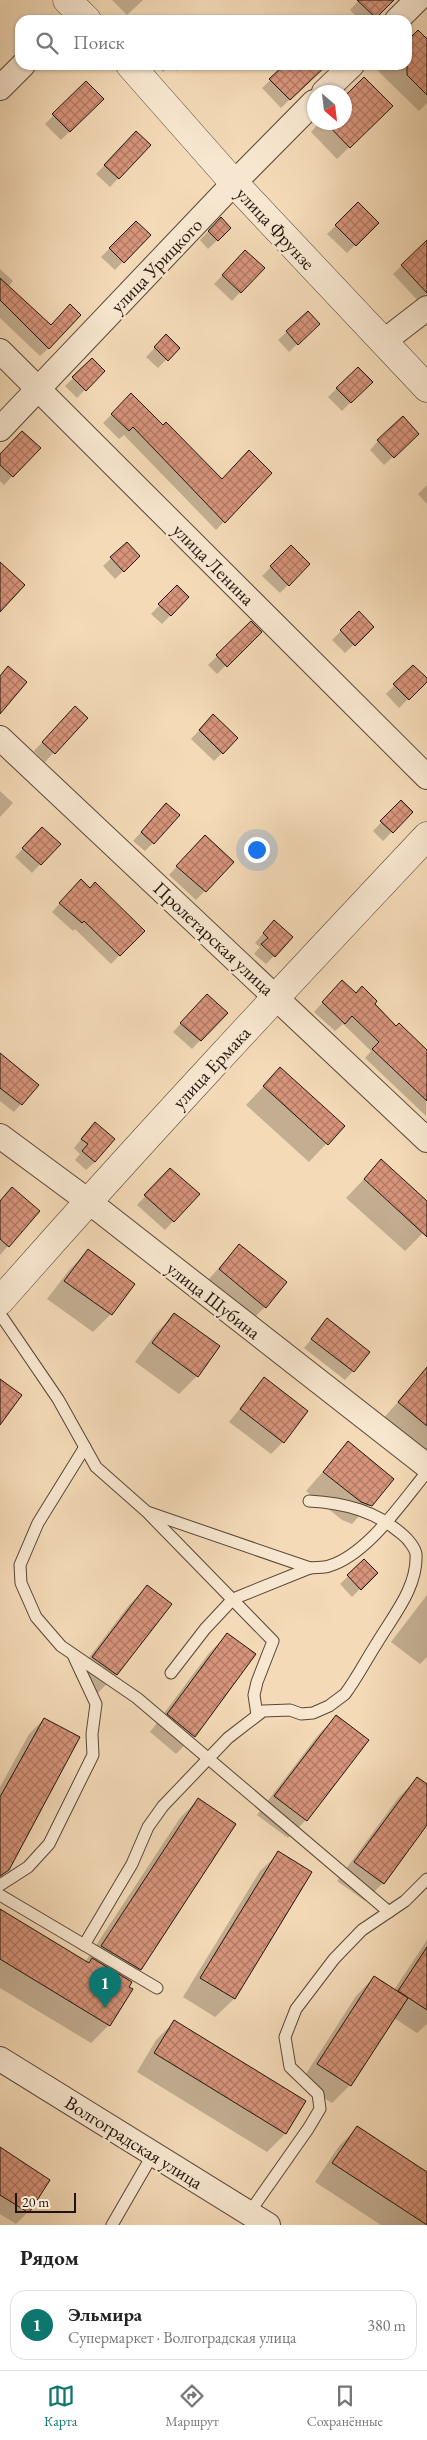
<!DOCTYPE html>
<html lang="ru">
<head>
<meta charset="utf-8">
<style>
  body { margin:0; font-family:"EB Garamond",serif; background:#f6f6f6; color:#222 }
  .compass { position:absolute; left:307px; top:85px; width:45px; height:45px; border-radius:50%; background:#fff; box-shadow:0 1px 4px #0004; rotate:152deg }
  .scale { position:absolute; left:15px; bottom:12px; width:61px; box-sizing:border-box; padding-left:5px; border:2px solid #21140c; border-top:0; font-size:14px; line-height:18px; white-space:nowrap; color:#21140c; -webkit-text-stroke:4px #f8e7d0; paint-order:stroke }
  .you { position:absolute; left:256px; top:849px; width:18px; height:18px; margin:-12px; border:4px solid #fff; border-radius:50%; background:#1a73e8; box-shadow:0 0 0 8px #1a73e833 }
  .badge { display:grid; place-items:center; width:32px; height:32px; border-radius:50%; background:#0f766e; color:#fff; font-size:16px; font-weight:700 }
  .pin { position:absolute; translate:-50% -41px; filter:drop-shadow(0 1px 2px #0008) }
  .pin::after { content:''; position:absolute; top:26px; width:18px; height:15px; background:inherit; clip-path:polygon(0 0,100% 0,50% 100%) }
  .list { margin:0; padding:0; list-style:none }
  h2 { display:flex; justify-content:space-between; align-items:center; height:65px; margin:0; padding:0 20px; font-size:21px }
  h2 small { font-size:16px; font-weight:400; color:#767676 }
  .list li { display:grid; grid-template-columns:32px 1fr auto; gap:15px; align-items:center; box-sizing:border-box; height:70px; margin:0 10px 10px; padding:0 10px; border:1px solid #e0e0e0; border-radius:15px }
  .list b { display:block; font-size:19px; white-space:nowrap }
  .list p { margin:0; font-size:16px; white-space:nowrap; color:#767676 }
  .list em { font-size:16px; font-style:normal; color:#767676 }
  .icon { flex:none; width:28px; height:28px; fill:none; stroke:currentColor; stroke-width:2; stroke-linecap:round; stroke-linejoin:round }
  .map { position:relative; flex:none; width:427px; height:2225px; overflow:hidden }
  .search { position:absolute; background:#fff; box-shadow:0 1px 4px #0004; left:15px; right:15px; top:15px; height:55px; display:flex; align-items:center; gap:12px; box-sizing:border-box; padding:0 18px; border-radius:15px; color:#767676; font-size:19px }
  .sheet { height:145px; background:#fff }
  nav { display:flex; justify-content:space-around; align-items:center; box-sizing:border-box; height:70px; border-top:1px solid #e0e0e0; background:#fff; font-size:14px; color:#767676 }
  nav a { display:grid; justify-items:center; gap:2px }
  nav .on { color:#0f766e }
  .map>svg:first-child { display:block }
  .shadow { fill:#0003 }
  .building { fill:url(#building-cross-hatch); stroke:#21140c }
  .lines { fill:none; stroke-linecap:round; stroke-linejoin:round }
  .service-casing { stroke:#564637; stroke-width:13 }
  .minor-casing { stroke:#564637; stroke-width:26 }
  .tertiary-casing { stroke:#564637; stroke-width:29 }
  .service { stroke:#f8e7d0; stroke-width:11 }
  .minor { stroke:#f8e7d0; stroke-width:24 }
  .tertiary { stroke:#f8e7d0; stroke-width:28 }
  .labels { text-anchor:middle; stroke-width:4.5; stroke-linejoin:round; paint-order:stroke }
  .street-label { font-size:19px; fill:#21140c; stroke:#f8e7d0 }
</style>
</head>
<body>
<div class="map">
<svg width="427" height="2225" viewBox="0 0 427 2225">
  <defs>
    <pattern id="building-cross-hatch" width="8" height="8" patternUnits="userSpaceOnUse" patternTransform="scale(1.25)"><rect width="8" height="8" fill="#d7947b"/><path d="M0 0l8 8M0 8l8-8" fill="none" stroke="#ae7863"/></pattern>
  </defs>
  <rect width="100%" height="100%" fill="#f4dab7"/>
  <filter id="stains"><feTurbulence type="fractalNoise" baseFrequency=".004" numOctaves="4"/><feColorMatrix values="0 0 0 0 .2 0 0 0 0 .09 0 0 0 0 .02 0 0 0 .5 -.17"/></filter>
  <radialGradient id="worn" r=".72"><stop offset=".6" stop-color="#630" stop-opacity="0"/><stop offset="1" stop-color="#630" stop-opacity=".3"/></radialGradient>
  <g class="shadow">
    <path d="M112,0H143L127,15Z"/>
    <path d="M359,0H392L373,20H360L350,10Z"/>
    <path d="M427,36V103L419,111L378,71L384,65H407V42Z"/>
    <path d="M157,65H170L163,72Z"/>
    <path d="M172,65H184L177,71Z"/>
    <path d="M286,65H325L281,108L262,88Z"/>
    <path d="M86,83L102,99L61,140L45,124Z"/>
    <path d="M391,106L337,159L311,132L320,122H344Z"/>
    <path d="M136,133L149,146L110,187L96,174Z"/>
    <path d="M358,204L377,223L347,253L327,234Z"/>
    <path d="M221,218L230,228L208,249L200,240Z"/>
    <path d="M136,222L149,235L115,270L101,257Z"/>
    <path d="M427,242V299L420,303L393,274Z"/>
    <path d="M245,252L263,268L232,301L214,284Z"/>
    <path d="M0,269L13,281L8,287L50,326L49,348L40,356L0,318Z"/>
    <path d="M308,312L318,324L289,352L278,340Z"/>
    <path d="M166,336L178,348L158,368L146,357Z"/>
    <path d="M92,360L103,371L77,398L65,386Z"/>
    <path d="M358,368L371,382L342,411L328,397Z"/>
    <path d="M131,395L221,481L271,473L216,530L124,435L119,439L103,423Z"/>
    <path d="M378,441L409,442L384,465L370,450Z"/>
    <path d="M39,448L4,485L0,481V456Z"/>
    <path d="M427,485V504L418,494Z"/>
    <path d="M127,543L139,556L115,579L103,566Z"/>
    <path d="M291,547L309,564L280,593L262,576Z"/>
    <path d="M177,587L188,597L162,624L151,614Z"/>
    <path d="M359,613L372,627L345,653L332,640Z"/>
    <path d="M251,623L260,632L217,674L208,665Z"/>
    <path d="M413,666L427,680L399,708L386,694Z"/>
    <path d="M67,716L86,718L45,762L34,751Z"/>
    <path d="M205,724L237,738L214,761L191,739Z"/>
    <path d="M0,791L13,803L0,817Z"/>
    <path d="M401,802L411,812L383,841L373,831Z"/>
    <path d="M158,813L153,843L145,851L133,841Z"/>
    <path d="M42,828L59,844L32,873L15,857Z"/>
    <path d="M197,845L232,862L196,900L169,875Z"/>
    <path d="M72,890L143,931L111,964L75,929L73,931L52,912Z"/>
    <path d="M266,930L292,938L266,964L254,954L260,947L255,943Z"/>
    <path d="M334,990L356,995L373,1004L427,1057L426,1116L365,1058L371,1051L343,1024L335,1031L314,1012Z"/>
    <path d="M199,1004L226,1013L192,1049L173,1032Z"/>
    <path d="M0,1055L37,1085L14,1112L0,1101Z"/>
    <path d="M280,1069L343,1126L309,1162L246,1105Z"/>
    <path d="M87,1132L95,1162L86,1170L75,1160L80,1154L74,1148Z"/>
    <path d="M381,1161L427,1203V1229L405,1251L346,1198Z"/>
    <path d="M162,1178L198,1194L165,1230L137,1205Z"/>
    <path d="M0,1201L8,1246L0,1255Z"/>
    <path d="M239,1245L265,1307L247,1325L201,1288Z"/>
    <path d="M88,1251L133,1284L111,1314L93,1332L47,1299L70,1269Z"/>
    <path d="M174,1315L197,1376L179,1394L135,1362L156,1333Z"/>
    <path d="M327,1320L369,1353L345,1380L304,1348Z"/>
    <path d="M420,1377L427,1383V1459L381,1421Z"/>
    <path d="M264,1379L283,1442L271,1454L229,1422Z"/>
    <path d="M348,1443L392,1479L352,1524L342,1520L306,1491Z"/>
    <path d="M364,1561L376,1573L352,1597L340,1584Z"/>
    <path d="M147,1587L170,1604L116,1674L98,1693L75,1676L129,1605Z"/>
    <path d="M427,1595V1657L420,1664L391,1642Z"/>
    <path d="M227,1635L194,1736L176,1754L150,1732L209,1653Z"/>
    <path d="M336,1717L306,1820L288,1838L257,1815L318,1735Z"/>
    <path d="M44,1719L8,1869L0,1878V1787L29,1734Z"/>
    <path d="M417,1779L427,1786V1823L383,1883L365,1901L337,1881L399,1797Z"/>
    <path d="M198,1800L140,1969L128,1981L109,2025L91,2043L0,1988V1910L85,1962L180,1818Z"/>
    <path d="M279,1853L311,1873L234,1999L215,2017L183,1997L260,1871Z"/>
    <path d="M427,1940V2024L417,2033L394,2018L350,2085L332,2103L300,2083L356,1996L374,1977L394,1990Z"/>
    <path d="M174,2022L305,2101L285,2134L267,2152L137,2072L156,2040Z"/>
    <path d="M357,2128L427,2174V2225H381L315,2182L339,2146Z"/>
    <path d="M0,2149L48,2180L28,2212L16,2224L0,2214Z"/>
  </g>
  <g class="building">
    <path d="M357,0H394L376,18Z"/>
    <path d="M418,30L427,39V95L407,75V41Z"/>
    <path d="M284,65H327L290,100L269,79Z"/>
    <path d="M364,77L393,106L350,148L325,122H344V97Z"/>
    <path d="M86,81L104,99L70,132L52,114Z"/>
    <path d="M136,131L151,145L119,179L104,165Z"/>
    <path d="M358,202L379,223L356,246L335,225Z"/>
    <path d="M221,217L231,228L218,241L208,231Z"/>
    <path d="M136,221L151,235L124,263L109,248Z"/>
    <path d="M427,240V293L401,265Z"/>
    <path d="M245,250L265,268L241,293L222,275Z"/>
    <path d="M0,278L51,325L70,304L81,315L49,349L0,300Z"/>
    <path d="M308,311L320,324L298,345L286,331Z"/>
    <path d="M166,334L180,348L168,361L154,347Z"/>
    <path d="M92,358L105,371L86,391L72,377Z"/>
    <path d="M358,367L373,382L351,403L336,388Z"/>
    <path d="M131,393L163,425L166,422L222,479L249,450L272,473L225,523L133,427L129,431L111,414Z"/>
    <path d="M403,416L419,434L394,458L377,440Z"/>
    <path d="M22,431L41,448L13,477L0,465V454Z"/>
    <path d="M127,542L140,556L124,572L110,557Z"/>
    <path d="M291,545L310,564L289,586L270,566Z"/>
    <path d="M0,562L25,585L0,612Z"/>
    <path d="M177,585L189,597L171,616L158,604Z"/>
    <path d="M359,611L374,627L355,646L340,630Z"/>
    <path d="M251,621L262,632L227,667L216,655Z"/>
    <path d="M413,665L427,678V682L409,700L393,684Z"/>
    <path d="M8,666L27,682L0,714V676Z"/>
    <path d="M75,706L88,718L55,754L42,742Z"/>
    <path d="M213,714L238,738L223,754L199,730Z"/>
    <path d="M401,800L413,812L393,833L380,821Z"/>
    <path d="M166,803L180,815L154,844L141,832Z"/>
    <path d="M42,827L61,844L41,865L22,848Z"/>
    <path d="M205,835L234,862L206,892L176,866Z"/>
    <path d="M81,879L90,888L95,882L145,931L120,956L84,921L82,923L59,903Z"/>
    <path d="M274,920L293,937L275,957L261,944L268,938L263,933Z"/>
    <path d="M342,980L356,993L362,986L377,1001L375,1004L396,1026L399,1023L427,1050V1101L372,1049L379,1042L352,1016L345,1024L322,1002Z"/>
    <path d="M207,994L228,1013L201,1041L180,1023Z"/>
    <path d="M0,1053L39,1085L22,1105L0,1088Z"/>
    <path d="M280,1067L345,1126L328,1145L263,1086Z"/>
    <path d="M95,1122L115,1139L95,1162L82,1151L88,1144L81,1139Z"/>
    <path d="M381,1159L427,1201V1237L364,1179Z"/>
    <path d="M170,1168L200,1194L174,1222L144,1195Z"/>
    <path d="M12,1187L40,1211L9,1247L0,1239V1201Z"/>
    <path d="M239,1244L287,1282L266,1308L219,1269Z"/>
    <path d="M88,1249L135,1284L112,1315L64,1281Z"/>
    <path d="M174,1313L220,1346L198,1377L152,1343Z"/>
    <path d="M327,1318L370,1352L354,1372L311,1339Z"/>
    <path d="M427,1367V1426L398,1402Z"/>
    <path d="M264,1377L308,1411L284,1443L240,1409Z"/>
    <path d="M0,1379L22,1395L0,1425Z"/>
    <path d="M348,1441L394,1479L372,1506L361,1502L323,1472Z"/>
    <path d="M364,1559L378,1573L361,1590L347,1575Z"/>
    <path d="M147,1585L172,1604L117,1675L92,1657Z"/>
    <path d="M227,1633L256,1654L195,1737L167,1714Z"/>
    <path d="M336,1715L369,1740L307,1821L274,1796Z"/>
    <path d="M44,1718L80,1737L9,1870L0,1876V1797Z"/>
    <path d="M417,1777L427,1784V1825L384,1884L354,1862Z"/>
    <path d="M198,1798L236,1824L141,1970L101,1946Z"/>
    <path d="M278,1851L312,1872L235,1999L200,1978Z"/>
    <path d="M0,1909L89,1963L92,1958L132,1982L129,1987L133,1989L110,2026L0,1959Z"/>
    <path d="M427,1947V2010L398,1991Z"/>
    <path d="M374,1976L408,1998L351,2086L317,2064Z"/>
    <path d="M174,2020L306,2101L286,2134L154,2053Z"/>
    <path d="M357,2126L427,2172V2225L332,2163Z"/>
    <path d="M0,2147L50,2180L29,2213L0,2195Z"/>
  </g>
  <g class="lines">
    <g class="service-casing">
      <g id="service">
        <path d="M0,1314L58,1399L96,1467L147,1512L310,1568C316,1567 323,1568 329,1566C368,1554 402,1502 427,1472"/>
        <path d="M85,1447L38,1523L20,1565L21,1583L36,1617L61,1646L137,1698L389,1912"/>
        <path d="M149,1514L273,1641L257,1682L254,1695L257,1715"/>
        <path d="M171,1673L205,1629L233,1599L310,1568"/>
        <path d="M0,1885L28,1867L49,1844L93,1755L92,1734L96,1704L74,1657"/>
        <path d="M0,1895L157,1988"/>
        <path d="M84,1945L132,1864L148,1827L163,1806L228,1738L263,1711L290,1710L301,1714L313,1713L329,1706L345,1694C357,1678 366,1660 377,1643C393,1616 418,1587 416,1554C415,1548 408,1539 403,1535C376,1511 345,1503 309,1501"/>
        <path d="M249,2213L308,2129L320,2109L318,2094L290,2067L285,2037L296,2009L334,1959L362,1930L405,1901L427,1879"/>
        <path d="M112,2225L153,2154"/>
      </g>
    </g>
    <g class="minor-casing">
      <g id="minor">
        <path d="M397,20L417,0"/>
        <path d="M0,88L23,65"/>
        <path d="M324,92L352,65"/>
        <path d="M383,342L427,308"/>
        <path d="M0,351L427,777"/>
        <path d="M0,429L234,183L314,102"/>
        <path d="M0,738L427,1140"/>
        <path d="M0,1136L88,1201L427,1466"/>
        <path d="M0,2059L268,2225"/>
      </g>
    </g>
    <g class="tertiary-casing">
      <g id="tertiary">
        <path d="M67,0L87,20"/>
        <path d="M130,65L234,183L427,388"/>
        <path d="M0,1301C139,1143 283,989 427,836"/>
      </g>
    </g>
    <use href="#service" class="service"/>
    <use href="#minor" class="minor"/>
    <use href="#tertiary" class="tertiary"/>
  </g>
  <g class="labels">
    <g class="street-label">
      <text transform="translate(276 228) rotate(47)" y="7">улица Фрунзе</text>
      <text transform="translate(156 265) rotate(-46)" y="7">улица Урицкого</text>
      <text transform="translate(214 564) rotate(45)" y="7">улица Ленина</text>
      <text transform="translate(214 938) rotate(43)" y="7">Пролетарская улица</text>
      <text transform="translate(211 1067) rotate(-47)" y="7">улица Ермака</text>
      <text transform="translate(214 1300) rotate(38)" y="7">улица Шубина</text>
      <text transform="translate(134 2142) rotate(32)" y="7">Волгоградская улица</text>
    </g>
  </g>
  <rect width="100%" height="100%" filter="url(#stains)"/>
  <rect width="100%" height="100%" fill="url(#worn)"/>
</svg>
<svg class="compass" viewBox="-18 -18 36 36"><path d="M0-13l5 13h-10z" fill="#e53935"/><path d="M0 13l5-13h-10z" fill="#767676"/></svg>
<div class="scale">20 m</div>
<div class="you"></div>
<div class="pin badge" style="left:105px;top:2008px">1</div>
<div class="search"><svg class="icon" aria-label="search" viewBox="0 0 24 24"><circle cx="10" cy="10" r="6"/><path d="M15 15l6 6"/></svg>Поиск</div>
</div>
<section class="sheet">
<h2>Рядом<small></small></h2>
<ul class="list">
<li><span class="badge">1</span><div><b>Эльмира</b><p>Супермаркет · Волгоградская улица</p></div><em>380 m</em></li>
</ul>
</section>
<nav>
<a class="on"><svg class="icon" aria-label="map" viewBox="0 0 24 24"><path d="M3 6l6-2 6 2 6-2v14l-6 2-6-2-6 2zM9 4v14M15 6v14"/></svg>Карта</a>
<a><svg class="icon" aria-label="directions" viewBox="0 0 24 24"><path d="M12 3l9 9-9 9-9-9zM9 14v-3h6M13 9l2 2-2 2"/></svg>Маршрут</a>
<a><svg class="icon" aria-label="saved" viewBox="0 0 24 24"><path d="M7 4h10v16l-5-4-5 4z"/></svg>Сохранённые</a>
</nav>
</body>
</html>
